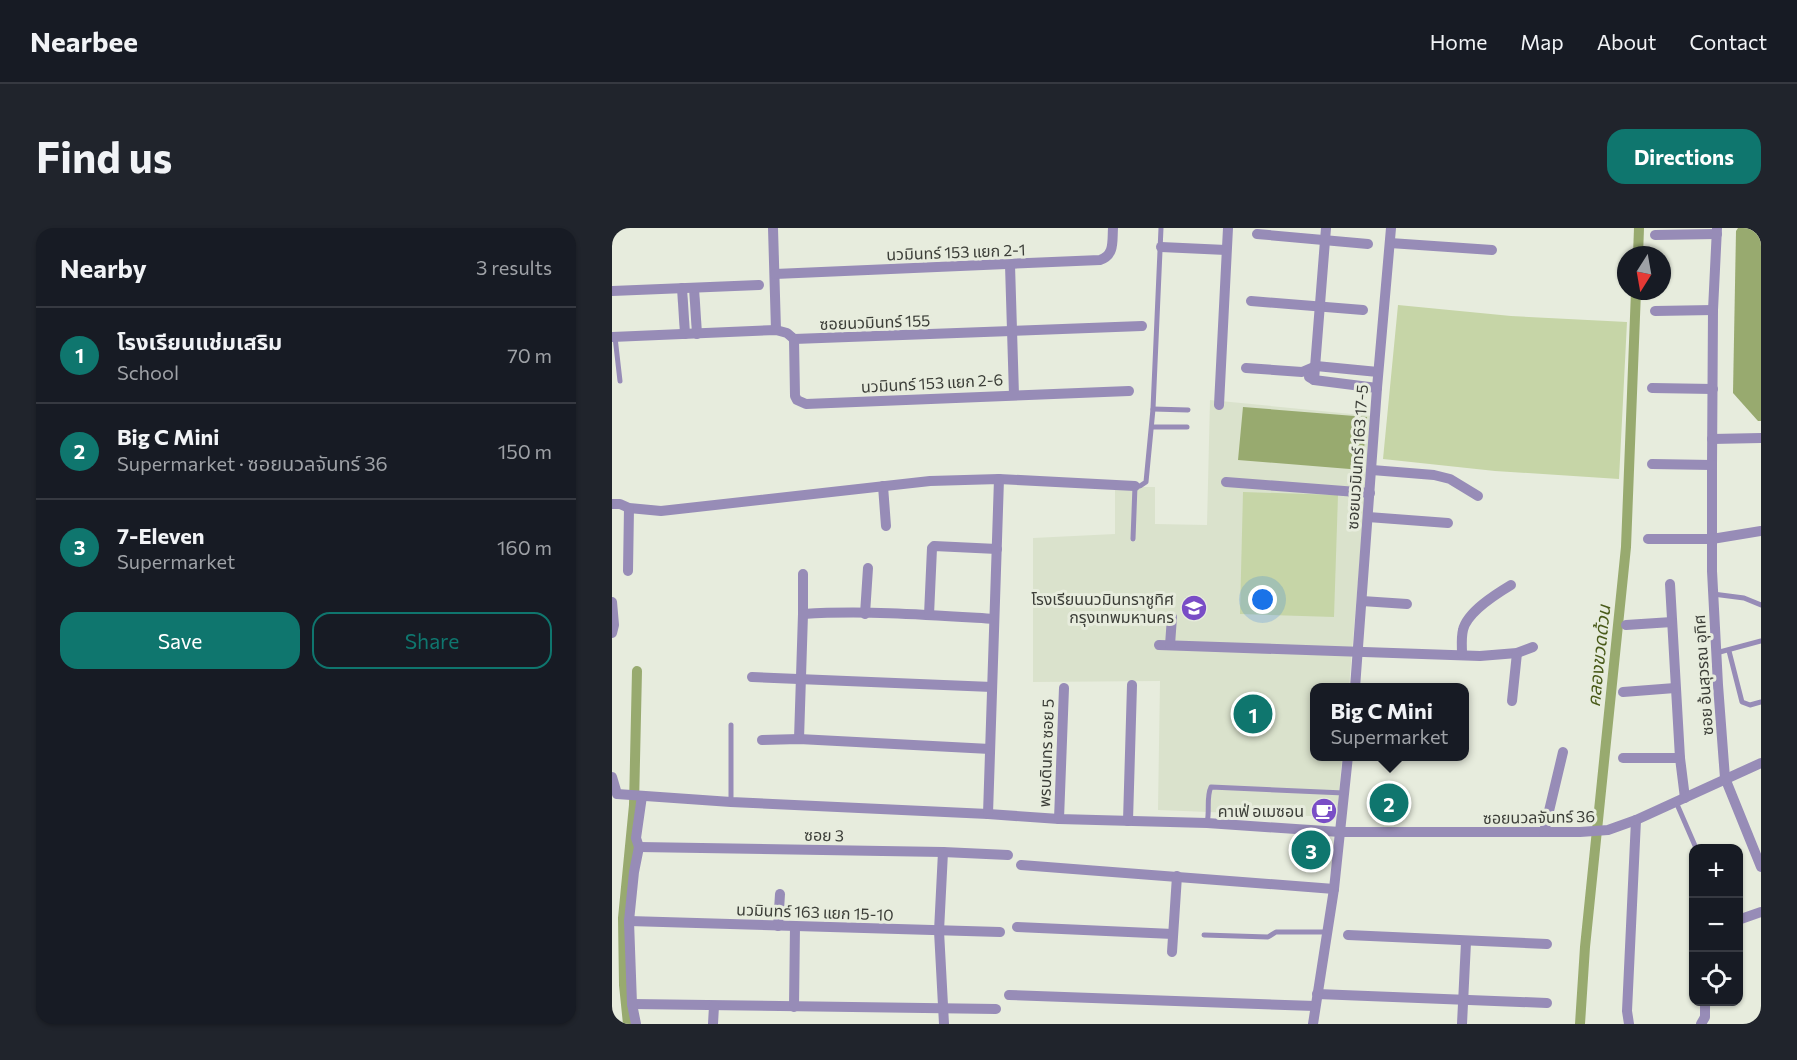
<!DOCTYPE html>
<html lang="en">
<head>
<meta charset="utf-8">
<style>
  body { margin:0; font-family:Commissioner,"Noto Sans Thai",sans-serif; background:#20242c; color:#f1f3f6 }
  .controls { position:absolute; right:18px; bottom:18px; display:grid; overflow:hidden; border-radius:12px; box-shadow:0 2px 4px #0004 }
  .controls button { width:54px; height:54px; display:grid; place-items:center; padding:0; border:0; border-bottom:2px solid #363941; background:#171b24; color:#f1f3f6; font:30px sans-serif }
  .compass { position:absolute; left:1005px; top:18px; width:54px; height:54px; border-radius:50%; background:#171b24; box-shadow:0 2px 4px #0004; rotate:191deg }
  .you { position:absolute; left:651px; top:372px; width:21px; height:21px; margin:-15px; border:4px solid #fff; border-radius:50%; background:#1a73e8; box-shadow:0 0 0 9px #1a73e833 }
  .badge { display:grid; place-items:center; width:39px; height:39px; border-radius:50%; background:#0f766e; color:#fff; font-size:20px; font-weight:700 }
  .pin { position:absolute; translate:-50% -50%; border:3px solid #fff; box-shadow:0 2px 6px #0006 }
  .popup { position:absolute; left:698px; top:455px; width:159px; height:78px; box-sizing:border-box; display:grid; place-content:center; border-radius:12px; background:#171b24; filter:drop-shadow(0 2px 4px #0005); font-size:20px; white-space:nowrap; color:#9ea1a6 }
  .popup b { font-size:22px; color:#f1f3f6 }
  .popup::after { content:''; position:absolute; left:50%; top:100%; margin-left:-12px; border:12px solid transparent; border-top-color:#171b24 }
  .list { margin:0; padding:0; list-style:none }
  h2 { display:flex; justify-content:space-between; align-items:center; height:78px; margin:0; padding:0 24px; font-size:26px }
  h2 small { font-size:20px; font-weight:400; color:#9ea1a6 }
  .list li { display:grid; grid-template-columns:39px 1fr auto; gap:18px; align-items:center; box-sizing:border-box; height:96px; padding:0 24px; border-top:2px solid #363941 }
  .list b { display:block; font-size:22px; white-space:nowrap }
  .list p { margin:0; font-size:20px; white-space:nowrap; color:#9ea1a6 }
  .list em { font-size:20px; font-style:normal; color:#9ea1a6 }
  .actions { display:flex; gap:12px; padding:18px 24px }
  .actions a { flex:1; padding:14px 0; border:2px solid #0f766e; border-radius:18px; text-align:center; font-size:21px; color:#0f766e }
  .actions .main { background:#0f766e; color:#fff }
  .icon { flex:none; width:33px; height:33px; fill:none; stroke:currentColor; stroke-width:2; stroke-linecap:round; stroke-linejoin:round }
  .map { position:relative; flex:none; width:1149px; height:796px; overflow:hidden; border-radius:18px }
  header { display:flex; align-items:center; gap:36px; box-sizing:border-box; height:84px; padding:0 30px; background:#171b24; border-bottom:2px solid #363941 }
  header strong { font-size:28px }
  nav { display:flex; gap:33px; margin-inline-start:auto; font-size:21px }
  .intro { display:flex; align-items:center; justify-content:space-between; box-sizing:border-box; height:144px; padding:0 36px }
  h1 { margin:0; font-size:42px }
  .button { padding:15px 27px; border-radius:18px; background:#0f766e; color:#fff; font-size:21px; font-weight:700 }
  main { display:flex; gap:36px; padding:0 36px }
  aside { flex:1; background:#171b24; border-radius:18px; box-shadow:0 2px 4px #0004 }
  .map>svg:first-child { display:block }
  .built { fill:#dae2cc }
  .green { fill:#c6d5a7 }
  .water { fill:#98aa6f }
  .lines { fill:none; stroke-linecap:round; stroke-linejoin:round }
  .canal { stroke:#98aa6f; stroke-width:10 }
  .service { stroke:#978cb7; stroke-width:5 }
  .minor { stroke:#978cb7; stroke-width:10 }
  .labels { text-anchor:middle; stroke-width:6; stroke-linejoin:round; paint-order:stroke }
  .street-label { font-size:16px; fill:#3c3e38; stroke:#e7ecdd }
  .poi-label { font-size:16px; fill:#3c3e38; stroke:#e7ecdd; text-anchor:end }
  .water-label { font-size:18px; font-style:italic; fill:#495a19; stroke:#e7ecdd }
</style>
</head>
<body>
<header>
<strong>Nearbee</strong>
<nav><a>Home</a><a>Map</a><a>About</a><a>Contact</a></nav>
</header>
<div class="intro"><h1>Find us</h1><a class="button">Directions</a></div>
<main>
<aside>
<h2>Nearby<small>3 results</small></h2>
<ul class="list">
<li><span class="badge">1</span><div><b>โรงเรียนแช่มเสริม</b><p>School</p></div><em>70 m</em></li>
<li><span class="badge">2</span><div><b>Big C Mini</b><p>Supermarket · ซอยนวลจันทร์ 36</p></div><em>150 m</em></li>
<li><span class="badge">3</span><div><b>7-Eleven</b><p>Supermarket</p></div><em>160 m</em></li>
</ul>
<div class="actions"><a class="main">Save</a><a>Share</a></div>
</aside>
<div class="map">
<svg width="1149" height="796" viewBox="0 0 1149 796">
  <rect width="100%" height="100%" fill="#e7ecdd"/>
  <path class="built" d="M598,172L760,188L737,459L702,460V528L730,529L725,589L546,582L548,453L421,454V310L503,306V259H543V296L595,297Z"/>
  <g class="green">
    <path d="M786,77L899,88L1015,94L1007,251L883,243L771,231Z"/>
    <path d="M631,264L726,267L722,389L628,386Z"/>
  </g>
  <g class="water">
    <path d="M1126,0H1149V193H1146L1121,165L1124,3Z"/>
    <path d="M631,179L755,189L750,242L626,232Z"/>
  </g>
  <g class="lines">
    <g class="canal">
      <path d="M1026,27L1027,0"/>
      <path d="M16,796L12,757L11,690L22,577L25,443"/>
      <path d="M968,796L973,719L1014,319L1024,63"/>
    </g>
    <g class="service">
      <path d="M3,109L8,153"/>
      <path d="M541,181L576,182"/>
      <path d="M540,199H575"/>
      <path d="M521,311L523,258H528L534,254L541,181L549,0"/>
      <path d="M1101,366L1132,370L1149,377"/>
      <path d="M1117,423L1130,474L1138,477L1149,474"/>
      <path d="M1104,425L1149,413"/>
      <path d="M119,574V497"/>
      <path d="M1064,574L1084,620"/>
      <path d="M595,595C598,583 594,569 599,559L732,565"/>
      <path d="M592,707L656,709L664,704H716"/>
    </g>
    <g class="minor">
      <path d="M161,0L164,102"/>
      <path d="M1105,0L1101,82L1100,237V343L1106,457L1113,550L1149,639"/>
      <path d="M645,6L756,16"/>
      <path d="M1043,7L1105,6"/>
      <path d="M778,15L880,22"/>
      <path d="M549,19L614,22"/>
      <path d="M398,37L402,167"/>
      <path d="M163,46L488,32C503,27 500,13 501,0"/>
      <path d="M70,60L73,106"/>
      <path d="M82,60L85,106"/>
      <path d="M0,63L147,57"/>
      <path d="M639,73L751,82"/>
      <path d="M1043,83L1101,82"/>
      <path d="M0,109L164,102L175,105L182,111L530,98"/>
      <path d="M182,111L183,168L185,172L194,176L517,163"/>
      <path d="M634,140L690,144L704,138L766,144"/>
      <path d="M697,149L702,152L765,160"/>
      <path d="M702,152L714,0"/>
      <path d="M1040,160L1101,161"/>
      <path d="M607,177L616,0"/>
      <path d="M1100,211L1149,210"/>
      <path d="M1040,236L1100,237"/>
      <path d="M760,242L822,247L838,251L866,268"/>
      <path d="M614,254L758,265"/>
      <path d="M271,258L274,298"/>
      <path d="M0,276H8L17,280L49,283L318,253L387,251L523,258"/>
      <path d="M756,289L836,295"/>
      <path d="M1036,311H1100L1149,303"/>
      <path d="M16,343L17,280"/>
      <path d="M191,346V386C255,382 319,387 382,391"/>
      <path d="M1058,356L1068,530L1073,570"/>
      <path d="M750,373L795,376"/>
      <path d="M0,374L2,397L0,405"/>
      <path d="M253,386L256,340"/>
      <path d="M317,387L320,320L322,318L385,321"/>
      <path d="M1014,397L1060,394"/>
      <path d="M547,417L868,428L905,425L921,419"/>
      <path d="M558,417L560,389"/>
      <path d="M850,426C850,418 849,410 851,402C855,384 884,366 899,357"/>
      <path d="M140,449L380,459"/>
      <path d="M743,460L765,160L779,0"/>
      <path d="M1011,464L1063,460"/>
      <path d="M900,473L905,425"/>
      <path d="M187,511L191,386"/>
      <path d="M150,512L187,511L378,521"/>
      <path d="M1011,530H1068"/>
      <path d="M0,549L5,566L119,574L376,586L447,591L595,595L728,604H968L996,602L1024,592L1149,535"/>
      <path d="M376,586L387,251"/>
      <path d="M447,591L452,460"/>
      <path d="M516,593L520,457"/>
      <path d="M932,604L951,524"/>
      <path d="M27,619L331,624L396,627"/>
      <path d="M331,624L327,703L332,796"/>
      <path d="M409,637L722,661"/>
      <path d="M1126,692L1149,684"/>
      <path d="M17,693L388,704"/>
      <path d="M166,698L168,666"/>
      <path d="M405,699L561,706"/>
      <path d="M736,707L935,716"/>
      <path d="M560,724L565,648"/>
      <path d="M1082,731V738"/>
      <path d="M705,766L935,775"/>
      <path d="M397,767L703,778"/>
      <path d="M20,776L384,781"/>
      <path d="M182,779L183,698"/>
      <path d="M24,796L20,776L17,693L22,644L27,619L24,610L30,568"/>
      <path d="M101,796L102,778"/>
      <path d="M701,796L722,661L736,528"/>
      <path d="M850,796L854,714"/>
      <path d="M1017,796L1015,783L1024,592"/>
      <path d="M1089,796L1093,789V774"/>
    </g>
  </g>
  <defs>
    <g id="school-disc" transform="scale(1.35)"><circle r="9.5" fill="#794dc6" stroke="#e7ecdd"/><path d="M0-5L7-2L0 1L-7-2ZM-4 1L0 2.5L4 1V4Q0 6-4 4Z" fill="#fff"/></g>
    <g id="cafe-disc" transform="scale(1.35)"><circle r="9.5" fill="#794dc6" stroke="#e7ecdd"/><path d="M-5.5-4.5H6V0H3Q3 3.5 0 3.5H-2.5Q-5.5 3.5-5.5 0ZM3-3.2v2h1.7v-2ZM-6 4.5H4V6H-6Z" fill="#fff"/></g>
  </defs>
  <g fill-rule="evenodd">
    <use href="#school-disc" x="582" y="380"/>
    <use href="#cafe-disc" x="712" y="583"/>
  </g>
  <g class="labels">
    <g class="street-label">
      <text transform="translate(344 24) rotate(-2)" y="6">นวมินทร์ 153 แยก 2-1</text>
      <text transform="translate(263 94) rotate(-2)" y="6">ซอยนวมินทร์ 155</text>
      <text transform="translate(320 155) rotate(-3)" y="6">นวมินทร์ 153 แยก 2-6</text>
      <text transform="translate(745 229) rotate(-86)" y="6">ซอยนวมินทร์ 163 17-5</text>
      <text transform="translate(1091 447) rotate(-94)" y="6">ซอย อ้นสุวรณ อุทิศ</text>
      <text transform="translate(434 525) rotate(-88)" y="6">พรบดินทร ซอย 5</text>
      <text transform="translate(927 589) rotate(-1)" y="6">ซอยนวลจันทร์ 36</text>
      <text transform="translate(212 607) rotate(1)" y="6">ซอย 3</text>
      <text transform="translate(203 684) rotate(2)" y="6">นวมินทร์ 163 แยก 15-10</text>
    </g>
    <g class="poi-label">
      <text x="562" y="377">โรงเรียนนวมินทราชูทิศ<tspan x="562" dy="18">กรุงเทพมหานคร</tspan></text>
      <text x="692" y="589">คาเฟ่ อเมซอน</text>
    </g>
    <g class="water-label">
      <text transform="translate(987 428) rotate(-84)" y="6">คลองขวดด้วน</text>
    </g>
  </g>
</svg>
<div class="controls">
<button>+</button>
<button>−</button>
<button><svg class="icon" aria-label="locate" viewBox="0 0 24 24"><circle cx="12" cy="12" r="6"/><path d="M12 2v4M12 18v4M2 12h4M18 12h4"/></svg></button>
</div>
<svg class="compass" viewBox="-18 -18 36 36"><path d="M0-13l5 13h-10z" fill="#e53935"/><path d="M0 13l5-13h-10z" fill="#9ea1a6"/></svg>
<div class="you"></div>
<div class="pin badge" style="left:641px;top:486px">1</div>
<div class="pin badge" style="left:777px;top:575px">2</div>
<div class="popup"><b>Big C Mini</b>Supermarket</div>
<div class="pin badge" style="left:699px;top:622px">3</div>
</div>
</main>
</body>
</html>
